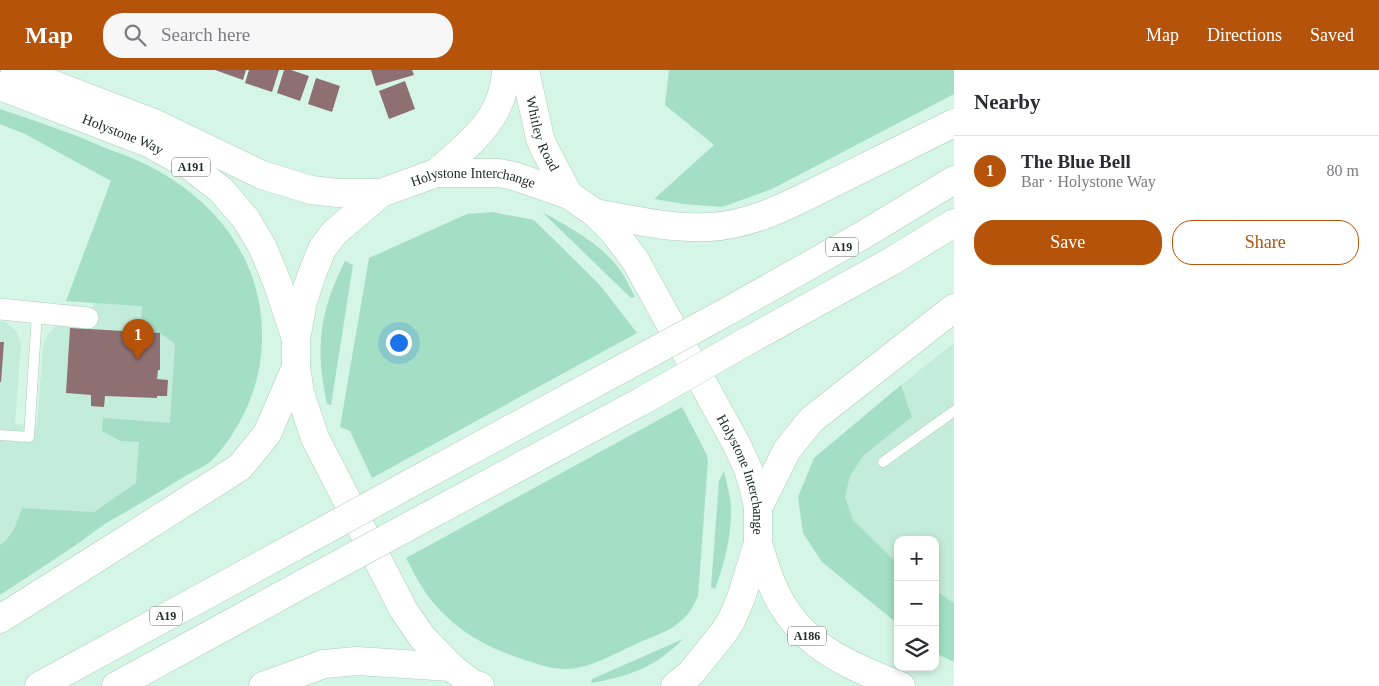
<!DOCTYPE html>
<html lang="en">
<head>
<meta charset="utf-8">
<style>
  body { margin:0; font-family:"Times New Roman",serif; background:#f7f7f7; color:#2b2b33 }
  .controls { position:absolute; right:15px; bottom:15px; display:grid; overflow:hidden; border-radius:10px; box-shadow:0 2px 8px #0003 }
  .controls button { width:45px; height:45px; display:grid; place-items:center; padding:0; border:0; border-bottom:1px solid #e1e1e2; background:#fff; color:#2b2b33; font:25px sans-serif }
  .you { position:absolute; left:398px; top:272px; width:18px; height:18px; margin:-12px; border:4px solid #fff; border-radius:50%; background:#1a73e8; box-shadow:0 0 0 8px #1a73e833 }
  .badge { display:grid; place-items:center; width:32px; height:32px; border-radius:50%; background:#b45309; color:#fff; font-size:16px; font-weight:700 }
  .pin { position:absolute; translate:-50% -41px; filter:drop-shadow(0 1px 2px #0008) }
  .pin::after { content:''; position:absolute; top:26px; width:18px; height:15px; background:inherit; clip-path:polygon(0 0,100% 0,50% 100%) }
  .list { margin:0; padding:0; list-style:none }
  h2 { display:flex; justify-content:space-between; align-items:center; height:65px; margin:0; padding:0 20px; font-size:21px }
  h2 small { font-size:16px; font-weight:400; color:#7c7c81 }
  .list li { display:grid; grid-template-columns:32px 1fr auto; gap:15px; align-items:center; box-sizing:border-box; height:70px; padding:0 20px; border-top:1px solid #e1e1e2 }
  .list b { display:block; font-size:19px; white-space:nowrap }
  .list p { margin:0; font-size:16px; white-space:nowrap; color:#7c7c81 }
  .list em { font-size:16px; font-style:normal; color:#7c7c81 }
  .actions { display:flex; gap:10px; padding:15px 20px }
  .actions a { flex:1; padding:11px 0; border:1px solid #b45309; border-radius:20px; text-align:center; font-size:18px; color:#b45309 }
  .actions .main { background:#b45309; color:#fff }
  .icon { flex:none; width:28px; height:28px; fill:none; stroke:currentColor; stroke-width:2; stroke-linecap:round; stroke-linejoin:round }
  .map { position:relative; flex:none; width:954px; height:616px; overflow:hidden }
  header { display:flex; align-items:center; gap:30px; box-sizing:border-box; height:70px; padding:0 25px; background:#b45309; color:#fff }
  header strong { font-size:24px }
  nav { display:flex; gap:28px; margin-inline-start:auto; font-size:18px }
  .search { width:350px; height:45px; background:#f7f7f7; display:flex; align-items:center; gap:12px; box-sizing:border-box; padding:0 18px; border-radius:20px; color:#7c7c81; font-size:19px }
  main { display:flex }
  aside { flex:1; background:#fff }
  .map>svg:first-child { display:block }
  .built { fill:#c4ecda }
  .green { fill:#a4dec5 }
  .building { fill:#8e7073 }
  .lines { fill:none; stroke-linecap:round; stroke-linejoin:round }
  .lane-casing { stroke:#adccbe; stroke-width:11 }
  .street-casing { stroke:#adccbe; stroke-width:22 }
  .secondary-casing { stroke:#adccbe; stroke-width:29 }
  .primary-casing { stroke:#adccbe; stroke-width:29 }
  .highway-casing { stroke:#adccbe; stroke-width:29 }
  .lane { stroke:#fff; stroke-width:10 }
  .street { stroke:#fff; stroke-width:21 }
  .secondary { stroke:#fff; stroke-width:28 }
  .primary { stroke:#fff; stroke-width:28 }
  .highway { stroke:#fff; stroke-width:28 }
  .highway-bridge-casing { stroke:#adccbe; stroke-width:29; stroke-linecap:butt }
  .highway-bridge { stroke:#fff; stroke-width:28 }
  .labels { text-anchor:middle; stroke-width:5; stroke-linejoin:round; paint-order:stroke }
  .shield { fill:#fff; stroke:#636b68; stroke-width:1 }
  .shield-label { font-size:12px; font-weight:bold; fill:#202c27 }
  .street-label { font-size:14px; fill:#202c27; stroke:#fff }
</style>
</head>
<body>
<header>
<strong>Map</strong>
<div class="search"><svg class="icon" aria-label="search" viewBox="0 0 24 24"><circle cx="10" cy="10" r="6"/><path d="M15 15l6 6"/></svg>Search here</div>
<nav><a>Map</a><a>Directions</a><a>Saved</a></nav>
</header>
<main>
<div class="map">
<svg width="954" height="616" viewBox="0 0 954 616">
  <rect width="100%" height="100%" fill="#d5f6e7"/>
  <g class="built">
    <path d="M104,131L235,275L136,413L94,442L22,438L16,455L6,471L0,475V251L6,252L17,262L21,276L15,354L37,356L43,275L48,264L55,257L63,254L92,256L93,233L66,231Z"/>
    <path d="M954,273V533L935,520V470H898V494L853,450L845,427L850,406L864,385L912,347L901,315Z"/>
  </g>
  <g class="green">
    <path d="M669,0H954V24L772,119L722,137L684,134L654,129L714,75L665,35Z"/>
    <path d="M0,39C34,50 68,62 101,76C117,83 135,88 151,97C218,132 264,192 262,271C261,314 243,357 213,389C207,396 196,400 187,405C161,421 135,437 108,452C94,461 81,472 67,481C45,496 22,510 0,525V475C13,466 17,452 22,438L94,442L136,413L139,372L121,371L102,361L103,348L170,353L175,274L160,263L141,262L142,236L66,231L111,111L25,64L0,54Z"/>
    <path d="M492,142L534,150L599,214L637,263L372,408L350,361L340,357L369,188L467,144Z"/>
    <path d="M542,142C570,157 601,174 620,200C626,208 630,218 635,227L631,228Z"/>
    <path d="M345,191L353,195L331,335L327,334C315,279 319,242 345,191Z"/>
    <path d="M901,315L912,347L864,385L850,406L845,427L853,450L898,494V554L822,492L803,463L798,427L814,388Z"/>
    <path d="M682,337L706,383L708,391L698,526C685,557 666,561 638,573C615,583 592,598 567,599C552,600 536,593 522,589C485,577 453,559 429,527C420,516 413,501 406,488Z"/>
    <path d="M724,401C726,412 730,424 731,435C732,463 725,493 715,519L711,517L719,411Z"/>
    <path d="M935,520L954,533V592L935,583Z"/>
    <path d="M683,569C654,598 630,606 591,613L592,609Z"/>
  </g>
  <g class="building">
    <path d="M215,0H246L243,10Z"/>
    <path d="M249,0H279L272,22L245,13Z"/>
    <path d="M284,0H291L309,6L300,31L277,23Z"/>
    <path d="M371,0H412L414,5L376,16Z"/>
    <path d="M316,8L340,16L332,42L308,34Z"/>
    <path d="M405,11L415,39L389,49L379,21Z"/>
    <path d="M70,258L160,263V300H158L157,309L168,310L167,326H157V328L105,326L104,337L91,336V325L66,323Z"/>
    <path d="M0,272H4L1,312H0Z"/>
  </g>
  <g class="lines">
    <g class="lane-casing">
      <g id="lane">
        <path d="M0,365L29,367L37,243"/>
        <path d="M883,392L954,341"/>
      </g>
    </g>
    <g class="street-casing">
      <path id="street" d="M0,239L88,248"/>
    </g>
    <g class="secondary-casing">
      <g id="secondary">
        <path id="s1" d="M525,0L540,68L544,78L569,125"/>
        <path d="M436,103C470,73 504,49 506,0"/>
      </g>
    </g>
    <g class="primary-casing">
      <g id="primary">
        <path d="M15,0L154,53L262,105L311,120L338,123H381"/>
        <path id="s2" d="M0,16L151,74L190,96L221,120L246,149L263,178L277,212L295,266"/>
        <path d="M758,473C764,493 770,513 780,531C807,579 852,597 901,616"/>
        <path id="s3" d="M480,616L473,614L451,597L422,567L403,539L315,368L300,323L296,297V269L303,231L312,204L322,179L334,163L381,123L436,103H499L514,106L569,125L595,143L614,162L635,190L737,375L748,399L754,419L758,438V473L741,528L731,551L724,562L691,603L675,616"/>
      </g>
    </g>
    <g class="highway-casing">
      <g id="highway">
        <path d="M595,143C633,150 671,159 709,157C756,155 800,129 841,109C879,90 916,72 954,53"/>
        <path d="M728,241L863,165L954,110"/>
        <path d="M749,270L892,191L954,153"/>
        <path d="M409,414L625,297"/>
        <path d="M758,438L787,380L811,350L954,238"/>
        <path d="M426,447L642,331"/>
        <path d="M0,549L127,469L240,397L267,364L296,297"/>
        <path d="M39,616L294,477"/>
        <path d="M116,616L306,512"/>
        <path d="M263,616L324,594L357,591L451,597"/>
      </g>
    </g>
    <use href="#lane" class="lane"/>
    <use href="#street" class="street"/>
    <use href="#secondary" class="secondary"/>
    <use href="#primary" class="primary"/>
    <use href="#highway" class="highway"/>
    <g class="highway-bridge-casing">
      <g id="highway-bridge">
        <path d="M625,297L728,241"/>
        <path d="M642,331L749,270"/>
        <path d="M294,477L409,414"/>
        <path d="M306,512L426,447"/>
      </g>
    </g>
    <use href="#highway-bridge" class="highway-bridge"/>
  </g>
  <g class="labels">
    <g class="shield">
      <rect x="172" y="87.5" width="38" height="19" rx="4"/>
      <rect x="826" y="167.5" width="32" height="19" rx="4"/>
      <rect x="150" y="536.5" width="32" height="19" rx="4"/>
      <rect x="788" y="556.5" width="38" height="19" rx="4"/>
    </g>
    <g class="shield-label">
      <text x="191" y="101">A191</text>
      <text x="842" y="181">A19</text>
      <text x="166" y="550">A19</text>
      <text x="807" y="570">A186</text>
    </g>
    <g class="street-label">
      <text dy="5" stroke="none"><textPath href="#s1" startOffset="66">Whitley Road</textPath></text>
      <text dy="5" stroke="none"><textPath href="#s2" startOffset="132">Holystone Way</textPath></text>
      <text dy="5" stroke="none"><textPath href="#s3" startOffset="676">Holystone Interchange</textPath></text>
      <text dy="5" stroke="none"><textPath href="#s3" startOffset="1110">Holystone Interchange</textPath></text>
    </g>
  </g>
</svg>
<div class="controls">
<button>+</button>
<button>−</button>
<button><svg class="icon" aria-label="layers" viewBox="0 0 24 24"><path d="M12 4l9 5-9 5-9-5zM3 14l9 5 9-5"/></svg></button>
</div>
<div class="you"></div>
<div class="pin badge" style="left:138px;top:290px">1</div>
</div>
<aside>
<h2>Nearby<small></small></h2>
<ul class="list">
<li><span class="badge">1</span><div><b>The Blue Bell</b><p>Bar · Holystone Way</p></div><em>80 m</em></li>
</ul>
<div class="actions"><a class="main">Save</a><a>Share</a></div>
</aside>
</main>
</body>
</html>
